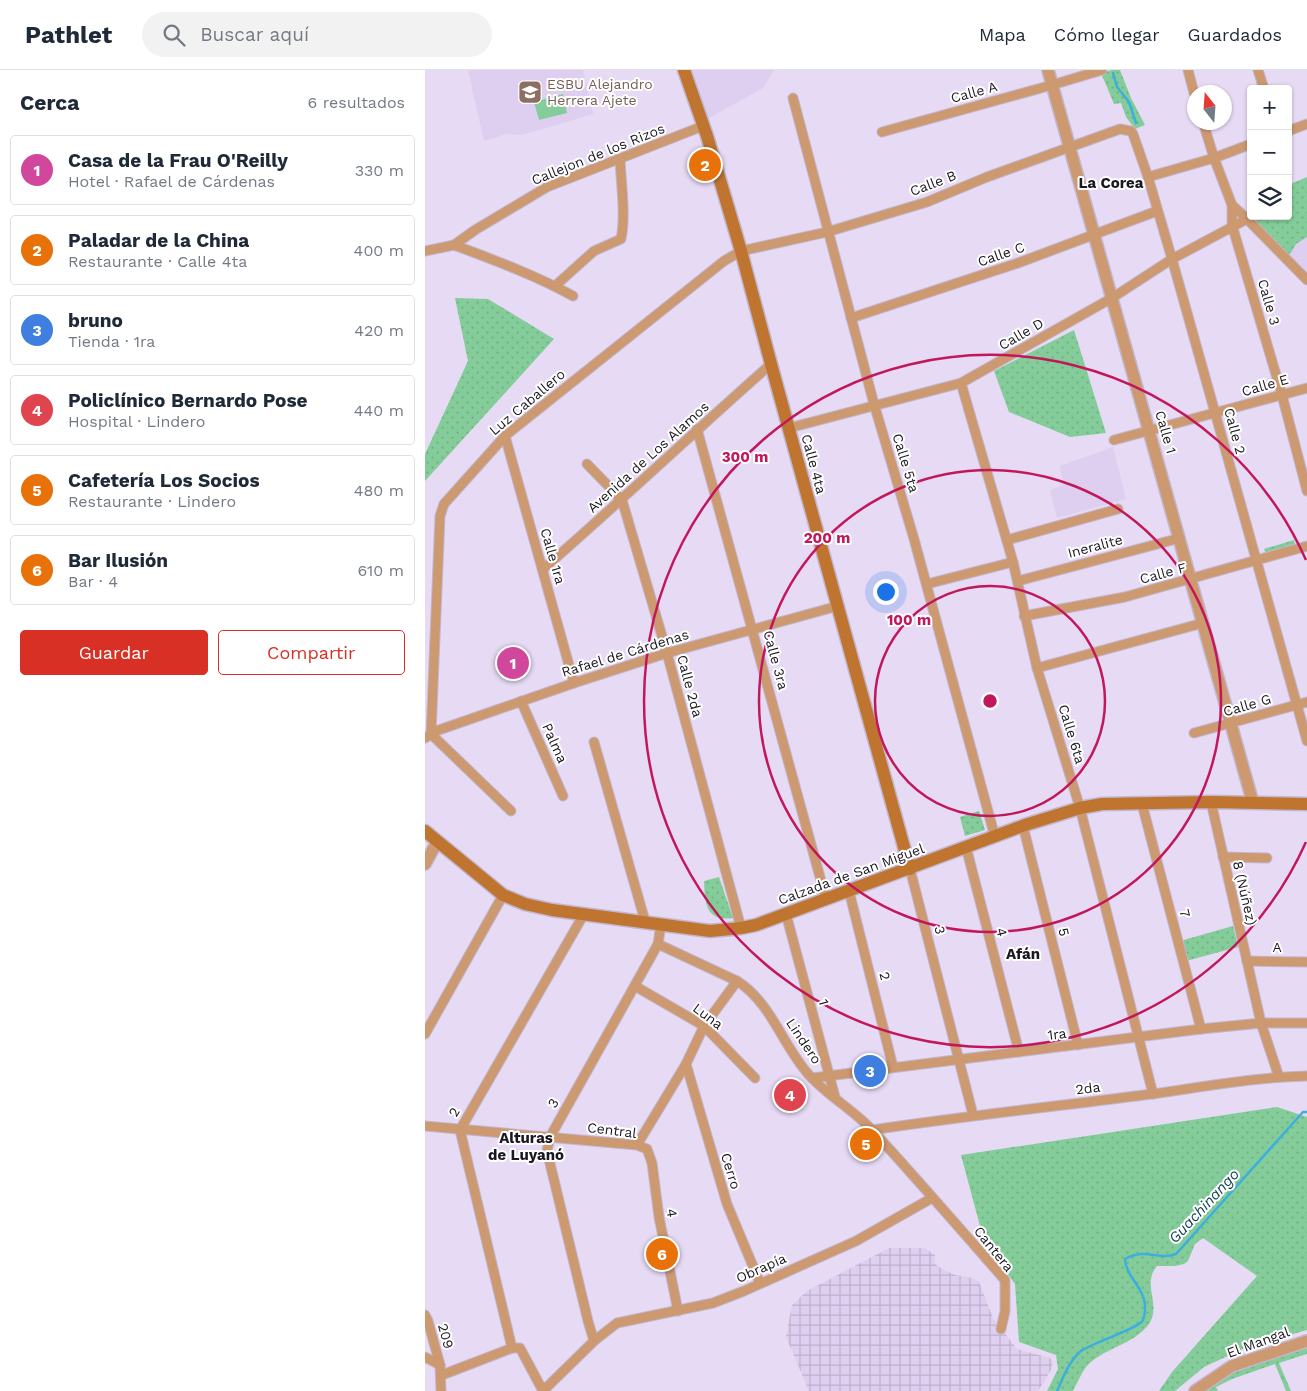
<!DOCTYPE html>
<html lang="es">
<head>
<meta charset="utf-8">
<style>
  body { margin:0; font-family:"Work Sans",sans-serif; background:#f2f2f3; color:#1f2937 }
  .controls { position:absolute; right:15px; top:15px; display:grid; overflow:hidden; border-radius:5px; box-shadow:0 1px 4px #0004 }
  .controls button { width:45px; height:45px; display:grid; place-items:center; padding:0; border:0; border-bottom:1px solid #e0e1e3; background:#fff; color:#1f2937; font:25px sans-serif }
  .compass { position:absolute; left:762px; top:15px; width:45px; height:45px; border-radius:50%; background:#fff; box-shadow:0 1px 4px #0004; rotate:343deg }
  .you { position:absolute; left:460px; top:521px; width:18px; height:18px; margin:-12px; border:4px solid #fff; border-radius:50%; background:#1a73e8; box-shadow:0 0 0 8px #1a73e833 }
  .badge { display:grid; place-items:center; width:32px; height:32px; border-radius:50%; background:#d93025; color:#fff; font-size:16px; font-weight:700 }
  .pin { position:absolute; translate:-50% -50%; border:2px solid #fff; box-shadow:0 1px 5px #0006 }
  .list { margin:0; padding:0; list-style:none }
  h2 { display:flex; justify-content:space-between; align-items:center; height:65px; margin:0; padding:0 20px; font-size:21px }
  h2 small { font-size:16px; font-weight:400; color:#747a83 }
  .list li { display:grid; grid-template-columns:32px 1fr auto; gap:15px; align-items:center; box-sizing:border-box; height:70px; margin:0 10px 10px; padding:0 10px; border:1px solid #e0e1e3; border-radius:5px }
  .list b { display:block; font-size:19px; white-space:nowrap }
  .list p { margin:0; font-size:16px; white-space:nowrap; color:#747a83 }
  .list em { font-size:16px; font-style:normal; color:#747a83 }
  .actions { display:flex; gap:10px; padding:15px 20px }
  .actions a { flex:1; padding:11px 0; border:1px solid #d93025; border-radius:5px; text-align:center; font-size:18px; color:#d93025 }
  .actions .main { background:#d93025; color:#fff }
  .icon { flex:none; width:28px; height:28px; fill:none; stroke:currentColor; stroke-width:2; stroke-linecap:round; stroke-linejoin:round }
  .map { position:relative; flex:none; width:882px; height:1321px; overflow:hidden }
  header { display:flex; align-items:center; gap:30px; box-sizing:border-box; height:70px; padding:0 25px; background:#fff; border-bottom:1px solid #e0e1e3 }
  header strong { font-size:24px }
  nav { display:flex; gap:28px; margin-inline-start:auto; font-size:18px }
  .search { width:350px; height:45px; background:#f2f2f3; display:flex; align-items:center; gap:12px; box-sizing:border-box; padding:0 18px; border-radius:28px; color:#747a83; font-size:19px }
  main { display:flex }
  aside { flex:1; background:#fff }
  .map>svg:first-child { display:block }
  .industrial { fill:url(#industrial-grid) }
  .built { fill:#deceef }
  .grass { fill:url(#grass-dots) }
  .pitch { fill:#84cd9a }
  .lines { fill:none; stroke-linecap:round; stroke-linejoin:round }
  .stream { stroke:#3cafdf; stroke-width:2.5 }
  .minor-casing { stroke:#c2b7ce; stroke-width:11 }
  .tertiary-casing { stroke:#c2b7ce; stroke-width:14 }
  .secondary-casing { stroke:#c2b7ce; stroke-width:15 }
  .minor { stroke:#cc9971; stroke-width:9 }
  .tertiary { stroke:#cc9971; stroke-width:11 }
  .secondary { stroke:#bf7430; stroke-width:12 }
  .ring { fill:none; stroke:#c2185b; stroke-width:2.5 }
  .labels { text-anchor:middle; stroke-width:4; stroke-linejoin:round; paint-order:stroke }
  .education-label { font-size:14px; fill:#785e54; stroke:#fff; text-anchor:start }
  .street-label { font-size:14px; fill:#1b1720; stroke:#fff }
  .neighbourhood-label { font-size:15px; font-weight:bold; fill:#1b1720; stroke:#fff }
  .water-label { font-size:15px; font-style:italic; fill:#114155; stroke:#fff }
  .centre { fill:#c2185b; stroke:#fff; stroke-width:2.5 }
  .ring-label { font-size:15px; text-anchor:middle; font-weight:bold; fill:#c2185b; stroke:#fff; stroke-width:4; stroke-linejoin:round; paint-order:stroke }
</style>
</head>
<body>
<header>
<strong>Pathlet</strong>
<div class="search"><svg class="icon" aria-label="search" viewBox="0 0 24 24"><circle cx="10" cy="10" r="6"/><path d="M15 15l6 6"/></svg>Buscar aquí</div>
<nav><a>Mapa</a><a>Cómo llegar</a><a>Guardados</a></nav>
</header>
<main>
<aside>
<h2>Cerca<small>6 resultados</small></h2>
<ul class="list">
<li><span class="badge" style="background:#d1479c">1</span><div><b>Casa de la Frau O'Reilly</b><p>Hotel · Rafael de Cárdenas</p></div><em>330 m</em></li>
<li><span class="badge" style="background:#e8710a">2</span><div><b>Paladar de la China</b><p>Restaurante · Calle 4ta</p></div><em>400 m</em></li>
<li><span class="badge" style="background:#3f7fe0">3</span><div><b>bruno</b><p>Tienda · 1ra</p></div><em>420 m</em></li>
<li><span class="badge" style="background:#e0444e">4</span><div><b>Policlínico Bernardo Pose</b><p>Hospital · Lindero</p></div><em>440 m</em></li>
<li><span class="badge" style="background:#e8710a">5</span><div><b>Cafetería Los Socios</b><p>Restaurante · Lindero</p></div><em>480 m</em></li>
<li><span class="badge" style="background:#e8710a">6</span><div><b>Bar Ilusión</b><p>Bar · 4</p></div><em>610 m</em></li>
</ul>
<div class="actions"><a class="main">Guardar</a><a>Compartir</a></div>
</aside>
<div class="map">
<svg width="882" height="1321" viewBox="0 0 882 1321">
  <defs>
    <pattern id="industrial-grid" width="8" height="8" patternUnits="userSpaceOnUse" patternTransform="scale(1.25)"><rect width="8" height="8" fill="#deceef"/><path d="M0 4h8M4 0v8" fill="none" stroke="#beb0cd"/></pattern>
    <pattern id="grass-dots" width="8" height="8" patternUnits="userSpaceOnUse" patternTransform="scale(1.25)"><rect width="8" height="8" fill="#84cd9a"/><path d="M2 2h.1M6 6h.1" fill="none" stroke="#71af84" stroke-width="1.8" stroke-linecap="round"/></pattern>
  </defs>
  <rect width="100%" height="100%" fill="#e7daf4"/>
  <path class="industrial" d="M464,1178H500L510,1185V1194L517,1199L530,1205L547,1208L554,1212L568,1248L592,1279L625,1288L628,1292L626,1300L613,1321H384L361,1267L367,1235L382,1221Z"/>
  <g class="built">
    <path d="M43,0H158L168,44L97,65L81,64L59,71Z"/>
    <path d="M264,0H349L338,18L282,49Z"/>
    <path d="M882,167V210L862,189L871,174Z"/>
    <path d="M688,377L701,429L632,448L625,420L639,415L635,396Z"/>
  </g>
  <g class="grass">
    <path d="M687,0H695L706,28L720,55L710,59L701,47L696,33L689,34L676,3Z"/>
    <path d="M882,107V167L871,174L864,186L826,146H863V115Z"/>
    <path d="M30,228L63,229L129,269L0,411V384L43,291Z"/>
    <path d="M649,260L681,363L645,367L584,342L569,301Z"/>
    <path d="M869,470L870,475L841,484L839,479Z"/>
    <path d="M554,741L560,760L540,766L535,747Z"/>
    <path d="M294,807L308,848C280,852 280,832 279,811Z"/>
    <path d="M808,856L813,877L761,891L755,871Z"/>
    <path d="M852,1037L882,1047V1260L822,1277L779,1297L750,1321H734L747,1302L832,1206L778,1168L770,1174L763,1191L759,1194L750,1196H732C716,1215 737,1234 724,1254C710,1274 676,1279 661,1297C656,1304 652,1313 648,1321H622L633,1299L631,1285L594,1272L590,1214L559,1171L536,1085Z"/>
    <path d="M882,1278V1284L854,1293L866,1321H861L850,1294L807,1309L791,1317L793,1321H776C805,1299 848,1288 882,1278Z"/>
  </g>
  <path class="pitch" d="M138,24L142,43L114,50L109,32Z"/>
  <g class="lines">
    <g class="stream">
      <path d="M688,3L692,17L704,32L711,53"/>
      <path d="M632,1321C638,1308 644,1291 656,1281C667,1273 715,1258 718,1250C720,1246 720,1239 720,1235C719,1218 700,1205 700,1189C722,1177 732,1191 751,1184L878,1042H882"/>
    </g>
    <g class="minor-casing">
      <g id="minor">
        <path d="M763,0L769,23"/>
        <path d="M833,0L839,19"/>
        <path d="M368,28L449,334L489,469L570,767"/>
        <path d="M778,52L789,88L807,135V155L857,325L882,421"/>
        <path d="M863,61L882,54"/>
        <path d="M457,62L627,15L677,0"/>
        <path d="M723,107L789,88L826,74"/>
        <path d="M807,135L822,149L882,210"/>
        <path d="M29,175C69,190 110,205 148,226"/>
        <path d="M0,181L29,175L50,160L122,117L278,56"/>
        <path d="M130,216L169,181L196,169C201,145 196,114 195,89"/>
        <path d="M426,248L593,193L732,141"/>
        <path d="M536,313L588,492L612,598L655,738L728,1024"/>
        <path d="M364,358L536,313L687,228L747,189L822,149"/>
        <path d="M272,359L401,829"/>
        <path d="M80,366L149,613"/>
        <path d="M689,370L882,318"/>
        <path d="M162,394L197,430L242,583L316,858"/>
        <path d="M582,470L693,439"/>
        <path d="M118,499C195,432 269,362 346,294"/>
        <path d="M593,511L755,468"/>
        <path d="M502,514L588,492"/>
        <path d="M599,546L700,527L882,476"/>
        <path d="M612,598L778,553"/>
        <path d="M96,631L138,726"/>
        <path d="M769,663L882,632"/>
        <path d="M0,668L11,661L149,613L242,583L413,536"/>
        <path d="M169,672L220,851"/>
        <path d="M786,732L836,953L854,1007"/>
        <path d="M717,734L776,959"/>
        <path d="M86,741L6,664L15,446L19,434L80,366L299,191L316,181L402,162L502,132L562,107L695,59L706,61L708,64L723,107L747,189L882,671"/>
        <path d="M598,756L653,975"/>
        <path d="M541,777L594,982"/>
        <path d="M798,787L842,788"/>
        <path d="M485,799L548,1045"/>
        <path d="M424,821L468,997"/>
        <path d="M361,844L410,1027"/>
        <path d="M233,874L312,911C347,933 358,977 385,1006C403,1026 430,1041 448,1061C493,1110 536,1160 580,1210V1241L576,1259"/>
        <path d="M822,891L882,892"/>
        <path d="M210,916L279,956L330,1008"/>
        <path d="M0,964L78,825"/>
        <path d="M261,994L302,1134L335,1213"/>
        <path d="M387,1008L776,959L836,953H882"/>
        <path d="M0,1056L212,1075L222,1079L227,1093L234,1147L253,1241"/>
        <path d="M447,1060C540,1046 634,1036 727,1024C778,1017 830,1007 882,1006"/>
        <path d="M212,1075L261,994L279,956L312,911"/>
        <path d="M0,1245L3,1251L15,1295L16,1321"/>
        <path d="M169,1271L163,1251L122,1081L125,1067L233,874L236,854"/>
        <path d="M87,1278L35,1060L159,844"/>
        <path d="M0,1287L15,1295"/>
        <path d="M17,1305L87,1278H95L118,1321"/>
        <path d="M118,1321L169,1271L192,1253L288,1233L319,1221L431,1171L507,1128"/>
      </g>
    </g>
    <g class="tertiary-casing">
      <g id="tertiary">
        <path d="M623,0L828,733"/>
        <path d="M0,794L12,772"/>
        <path d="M770,1321L807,1296L882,1271"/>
      </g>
    </g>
    <g class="secondary-casing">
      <g id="secondary">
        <path d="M259,0L282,66L316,181L346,294L485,799"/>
        <path d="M0,761L78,825L100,834L127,840L285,861L316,858L331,855L600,755L655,738L677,734L786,732L882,734"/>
      </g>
    </g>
    <use href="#minor" class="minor"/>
    <use href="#tertiary" class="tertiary"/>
    <use href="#secondary" class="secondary"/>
  </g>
  <g class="ring">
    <circle cx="565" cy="631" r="115"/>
    <circle cx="565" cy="631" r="231"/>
    <path d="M881 772A346 346 0 1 1 881 490"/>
  </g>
  <defs>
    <g id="school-square" transform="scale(1.25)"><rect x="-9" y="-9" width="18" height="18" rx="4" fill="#8d6e63" stroke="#fff"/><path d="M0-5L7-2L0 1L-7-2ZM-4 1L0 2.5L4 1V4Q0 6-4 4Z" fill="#fff"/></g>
  </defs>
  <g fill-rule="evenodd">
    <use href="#school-square" x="105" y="22"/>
  </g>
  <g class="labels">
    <g class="education-label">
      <text x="122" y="19">ESBU Alejandro<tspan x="122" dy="16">Herrera Ajete</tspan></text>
    </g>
    <g class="street-label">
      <text transform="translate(549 22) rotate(-15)" y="5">Calle A</text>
      <text transform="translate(173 84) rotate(-22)" y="5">Callejon de los Rizos</text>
      <text transform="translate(508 113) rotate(-21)" y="5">Calle B</text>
      <text transform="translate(576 184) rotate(-19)" y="5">Calle C</text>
      <text transform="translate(844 232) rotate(74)" y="5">Calle 3</text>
      <text transform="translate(596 264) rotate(-30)" y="5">Calle D</text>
      <text transform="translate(840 315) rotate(-16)" y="5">Calle E</text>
      <text transform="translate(102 332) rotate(-40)" y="5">Luz Caballero</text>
      <text transform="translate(810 361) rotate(75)" y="5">Calle 2</text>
      <text transform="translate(741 362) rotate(74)" y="5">Calle 1</text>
      <text transform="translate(223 387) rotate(-42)" y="5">Avenida de Los Alamos</text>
      <text transform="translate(481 393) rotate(73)" y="5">Calle 5ta</text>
      <text transform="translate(389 394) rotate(75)" y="5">Calle 4ta</text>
      <text transform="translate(670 476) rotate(-15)" y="5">Ineralite</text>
      <text transform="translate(128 486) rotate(74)" y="5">Calle 1ra</text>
      <text transform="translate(738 503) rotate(-15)" y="5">Calle F</text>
      <text transform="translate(200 583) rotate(-17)" y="5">Rafael de Cárdenas</text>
      <text transform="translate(351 590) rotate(75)" y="5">Calle 3ra</text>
      <text transform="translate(265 616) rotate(75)" y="5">Calle 2da</text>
      <text transform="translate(822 635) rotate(-16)" y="5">Calle G</text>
      <text transform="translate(647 664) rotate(73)" y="5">Calle 6ta</text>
      <text transform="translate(130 673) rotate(66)" y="5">Palma</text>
      <text transform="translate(426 804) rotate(-20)" y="5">Calzada de San Miguel</text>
      <text transform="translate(820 823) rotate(77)" y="5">8 (Núñez)</text>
      <text transform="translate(760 843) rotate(76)" y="5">7</text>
      <text transform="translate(515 860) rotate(76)" y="5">3</text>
      <text transform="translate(577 862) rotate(75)" y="5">4</text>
      <text transform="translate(639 862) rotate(76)" y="5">5</text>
      <text x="852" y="882">A</text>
      <text transform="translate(460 906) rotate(76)" y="5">2</text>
      <text transform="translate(399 932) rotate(75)" y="5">1</text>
      <text transform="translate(283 946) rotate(37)" y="5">Luna</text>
      <text transform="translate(632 964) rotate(-7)" y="5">1ra</text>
      <text transform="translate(379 971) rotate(56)" y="5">Lindero</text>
      <text transform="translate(663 1018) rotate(-7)" y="5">2da</text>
      <text transform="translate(128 1033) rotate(-60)" y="5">3</text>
      <text transform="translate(29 1042) rotate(-60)" y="5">2</text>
      <text transform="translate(187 1060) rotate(7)" y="5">Central</text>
      <text transform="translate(306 1101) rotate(73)" y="5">Cerro</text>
      <text transform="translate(247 1143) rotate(81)" y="5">4</text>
      <text transform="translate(569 1179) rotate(51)" y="5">Cantera</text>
      <text transform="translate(336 1198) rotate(-24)" y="5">Obrapía</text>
      <text transform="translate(21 1266) rotate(75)" y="5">209</text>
      <text transform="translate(833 1272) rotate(-20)" y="5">El Mangal</text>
    </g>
    <g class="neighbourhood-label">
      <text x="686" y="118">La Corea</text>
      <text x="598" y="889">Afán</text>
      <text x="101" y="1073">Alturas<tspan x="101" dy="17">de Luyanó</tspan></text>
    </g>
    <g class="water-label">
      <text transform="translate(779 1136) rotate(-47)" y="5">Guachinango</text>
    </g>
  </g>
  <circle cx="565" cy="631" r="8" class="centre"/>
  <g class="ring-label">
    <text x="320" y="392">300 m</text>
    <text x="402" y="473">200 m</text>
    <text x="484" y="555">100 m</text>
  </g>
</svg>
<div class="controls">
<button>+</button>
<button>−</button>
<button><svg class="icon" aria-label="layers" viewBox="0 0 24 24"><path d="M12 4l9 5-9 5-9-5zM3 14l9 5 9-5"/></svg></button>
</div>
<svg class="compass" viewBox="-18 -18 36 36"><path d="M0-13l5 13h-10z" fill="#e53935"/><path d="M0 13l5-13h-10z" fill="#747a83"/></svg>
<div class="you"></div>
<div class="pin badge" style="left:88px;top:593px;background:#d1479c">1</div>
<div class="pin badge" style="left:280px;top:95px;background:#e8710a">2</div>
<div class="pin badge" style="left:445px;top:1001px;background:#3f7fe0">3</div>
<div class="pin badge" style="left:365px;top:1025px;background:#e0444e">4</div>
<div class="pin badge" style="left:441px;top:1074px;background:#e8710a">5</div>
<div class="pin badge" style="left:237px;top:1184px;background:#e8710a">6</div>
</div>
</main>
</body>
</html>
